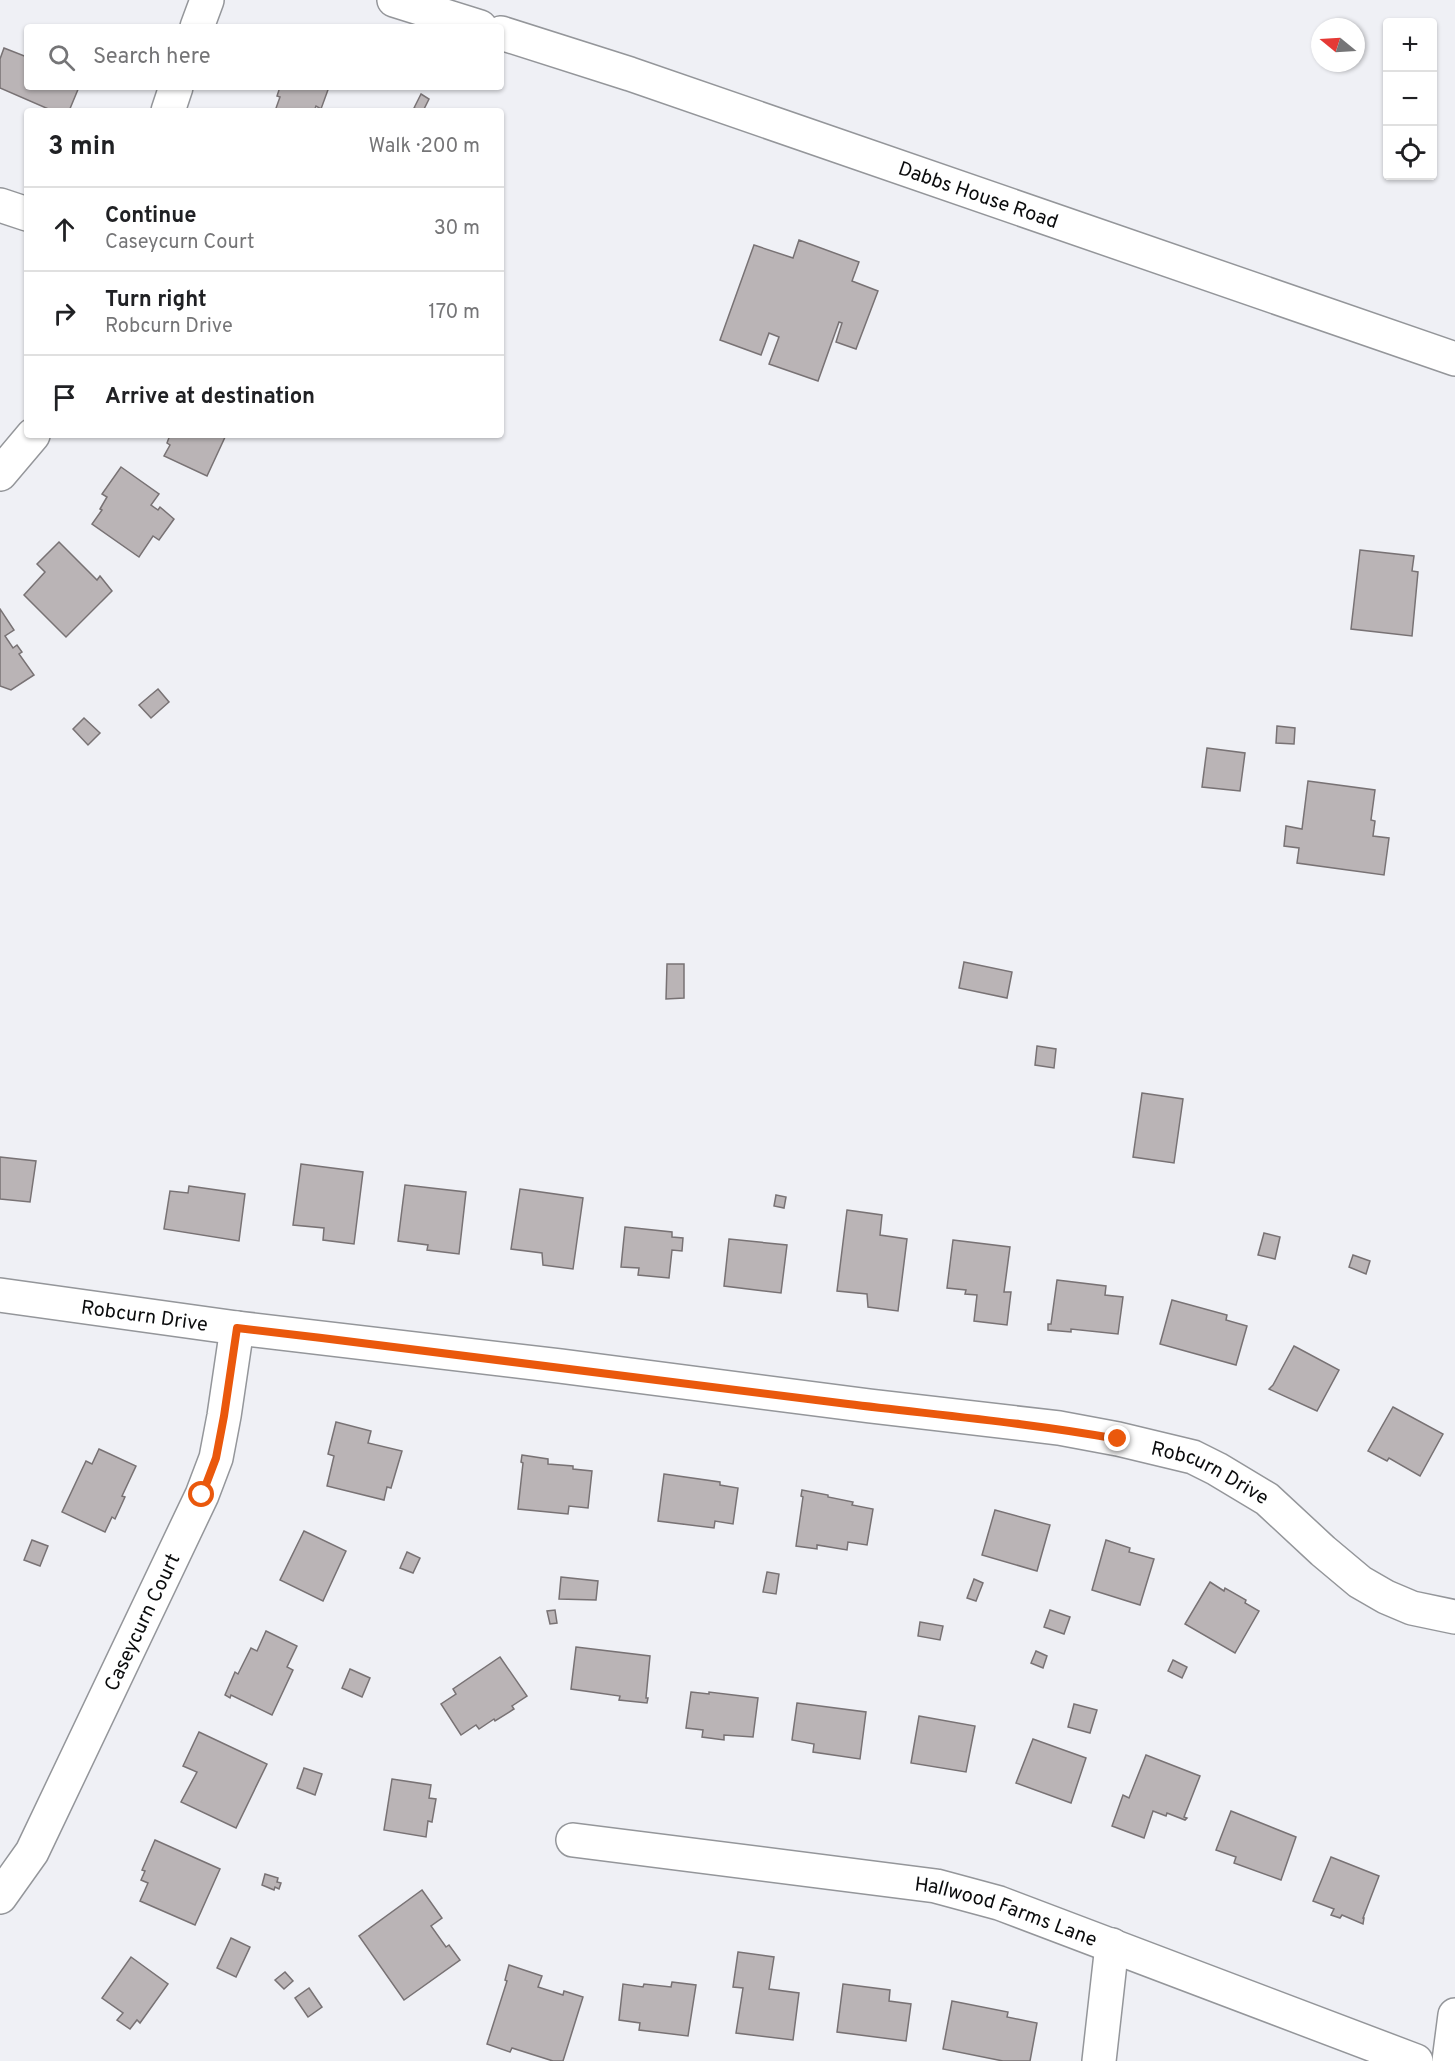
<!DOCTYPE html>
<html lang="en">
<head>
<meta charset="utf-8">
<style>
  body { margin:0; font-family:Overpass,sans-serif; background:#f6f6f6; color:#202124 }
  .controls { position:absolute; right:18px; top:18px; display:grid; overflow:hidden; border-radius:6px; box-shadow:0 2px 4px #0004 }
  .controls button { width:54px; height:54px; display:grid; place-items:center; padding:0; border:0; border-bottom:2px solid #e0e0e0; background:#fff; color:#202124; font:30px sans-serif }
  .compass { position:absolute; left:1311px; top:18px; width:54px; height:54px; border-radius:50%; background:#fff; box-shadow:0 2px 4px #0004; rotate:288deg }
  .stop { position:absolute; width:18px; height:18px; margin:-14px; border:4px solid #ea580c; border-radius:50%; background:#fff }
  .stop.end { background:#ea580c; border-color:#fff; box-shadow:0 2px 6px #0008 }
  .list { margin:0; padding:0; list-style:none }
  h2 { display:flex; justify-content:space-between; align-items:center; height:78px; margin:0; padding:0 24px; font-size:26px }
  h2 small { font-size:20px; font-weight:400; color:#757577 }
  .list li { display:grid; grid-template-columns:39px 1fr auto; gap:18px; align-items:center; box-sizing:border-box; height:84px; padding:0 24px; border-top:2px solid #e0e0e0 }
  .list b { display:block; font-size:22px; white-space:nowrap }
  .list p { margin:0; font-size:20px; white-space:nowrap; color:#757577 }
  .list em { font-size:20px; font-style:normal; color:#757577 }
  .icon { flex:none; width:33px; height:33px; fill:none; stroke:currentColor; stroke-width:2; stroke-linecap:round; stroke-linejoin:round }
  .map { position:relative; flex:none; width:1455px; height:2061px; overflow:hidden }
  .search { position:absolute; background:#fff; box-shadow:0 2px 4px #0004; left:24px; top:24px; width:480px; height:66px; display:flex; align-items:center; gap:15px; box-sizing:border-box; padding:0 21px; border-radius:6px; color:#757577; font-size:22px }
  .panel { position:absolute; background:#fff; box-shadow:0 2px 4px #0004; left:24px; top:108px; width:480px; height:330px; border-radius:6px }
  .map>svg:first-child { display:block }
  .building { fill:#bab4b6; stroke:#787274; stroke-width:1.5 }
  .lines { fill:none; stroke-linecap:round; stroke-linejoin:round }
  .minor-casing { stroke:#94969a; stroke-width:36 }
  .minor { stroke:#fff; stroke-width:33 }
  .route { stroke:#ea580c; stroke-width:8 }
  .labels { text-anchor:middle; stroke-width:6; stroke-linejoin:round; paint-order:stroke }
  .street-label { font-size:20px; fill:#0b0c0d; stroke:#fff }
</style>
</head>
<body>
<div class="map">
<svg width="1455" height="2061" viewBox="0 0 1455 2061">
  <rect width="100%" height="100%" fill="#eff0f5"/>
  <g class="building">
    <path d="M4,48L27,57V87H79L69,111H53L0,88V59Z"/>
    <path d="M280,87H329L321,109L316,106L314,111H275L280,97L277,96Z"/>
    <path d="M421,94L429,99L423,111L414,108Z"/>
    <path d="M799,240L859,262L852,281L878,291L856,349L836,342L842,323L839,322L818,381L769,364L779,337L769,333L761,355L720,340L754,245L793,258Z"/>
    <path d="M170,435H226L207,476L164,456L170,445L167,443Z"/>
    <path d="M121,467L159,494L151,505L158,510L160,507L174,519L159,540L153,536L139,557L92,524L102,510L100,509L107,497L102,494Z"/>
    <path d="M59,542L97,580L100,576L112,591L66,637L24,595L45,572L37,564Z"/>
    <path d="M1360,550L1414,556L1412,571L1418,572L1412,636L1351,629Z"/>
    <path d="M0,609L14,630L5,636L13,648L17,645L22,652L19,654L34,675L11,690L0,686Z"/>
    <path d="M158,689L169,702L151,718L139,705Z"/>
    <path d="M84,718L100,733L88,745L73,729Z"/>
    <path d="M1277,726L1295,728L1294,744L1276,743Z"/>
    <path d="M1207,748L1245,753L1240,791L1202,787Z"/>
    <path d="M1308,781L1375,790L1371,820L1375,821L1373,836L1389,838L1384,875L1297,863L1299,848L1284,846L1286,826L1302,829Z"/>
    <path d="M964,962L1012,972L1007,998L959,988Z"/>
    <path d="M667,964H684V998L666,999Z"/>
    <path d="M1037,1046L1056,1049L1054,1068L1035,1065Z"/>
    <path d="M1142,1093L1183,1099L1174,1163L1133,1157Z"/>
    <path d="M0,1157L36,1161L30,1202L0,1199Z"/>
    <path d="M301,1164L363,1172L354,1244L323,1240L324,1228L293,1225Z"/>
    <path d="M405,1185L466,1192L459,1254L427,1250L428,1245L398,1241Z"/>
    <path d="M189,1186L245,1194L239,1241L164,1229L170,1191L188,1193Z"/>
    <path d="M520,1189L583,1198L573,1269L543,1265L542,1253L511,1249Z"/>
    <path d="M776,1195L786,1197L784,1208L774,1206Z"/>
    <path d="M847,1210L882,1215L880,1235L907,1239L898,1311L868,1307L867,1294L837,1291Z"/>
    <path d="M625,1227L672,1232V1237L683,1238L682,1251L672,1250L669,1278L638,1275L639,1268L621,1267Z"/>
    <path d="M1264,1233L1280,1237L1275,1259L1258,1255Z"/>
    <path d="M729,1239L787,1245L781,1293L724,1286Z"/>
    <path d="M953,1240L1010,1247L1004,1292H1011L1007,1325L974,1321L977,1295L965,1294L966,1290L947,1288Z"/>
    <path d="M1353,1255L1370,1261L1366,1274L1349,1267Z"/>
    <path d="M1057,1280L1106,1286L1105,1295L1123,1297L1118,1334L1071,1329V1332L1048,1330V1324H1051Z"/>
    <path d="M1172,1300L1227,1315L1226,1320L1247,1326L1236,1365L1160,1344Z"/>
    <path d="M1294,1346L1339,1370L1317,1411L1269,1389L1273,1385Z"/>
    <path d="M1393,1407L1443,1434L1420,1476L1389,1458L1387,1461L1368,1451Z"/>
    <path d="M336,1422L371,1431L368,1443L402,1451L391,1488L387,1487L384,1500L327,1486L334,1456L328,1454Z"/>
    <path d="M99,1449L136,1466L122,1496L125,1497L115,1519L112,1517L105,1532L62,1512L86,1461L92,1464Z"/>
    <path d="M522,1455L548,1459V1464L573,1466V1469L592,1471L588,1508L569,1506L568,1514L518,1509L523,1463L521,1462Z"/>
    <path d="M664,1474L720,1482V1485L738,1488L733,1524L715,1521L714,1528L658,1521Z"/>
    <path d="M802,1490L828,1495V1497L853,1502L852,1505L873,1509L867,1545L848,1542L847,1550L817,1545V1549L796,1546L803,1497L801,1496Z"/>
    <path d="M995,1510L1050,1525L1037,1571L982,1555Z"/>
    <path d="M304,1531L346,1551L323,1601L280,1580Z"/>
    <path d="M32,1540L48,1546L40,1566L24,1560Z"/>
    <path d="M1106,1540L1130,1548L1129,1552L1154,1559L1140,1605L1092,1590Z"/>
    <path d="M407,1552L420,1558L413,1573L400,1568Z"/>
    <path d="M767,1572L779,1574L776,1594L763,1592Z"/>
    <path d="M561,1577L598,1581L596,1600L559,1599Z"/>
    <path d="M974,1579L983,1583L976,1601L967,1598Z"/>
    <path d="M1210,1582L1224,1591L1225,1588L1246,1600L1245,1603L1259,1611L1235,1653L1185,1624Z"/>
    <path d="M555,1610L557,1623L550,1624L547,1611Z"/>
    <path d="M1050,1610L1070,1617L1064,1634L1044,1627Z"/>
    <path d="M920,1622L943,1626L940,1640L918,1636Z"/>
    <path d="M266,1631L297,1646L287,1667L293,1670L272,1715L231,1695L230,1698L225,1695L235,1672L238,1674L251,1648L257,1651Z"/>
    <path d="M576,1647L650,1656L646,1698H648L647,1703L619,1700L620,1696L571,1689Z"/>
    <path d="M1036,1651L1047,1656L1043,1668L1031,1663Z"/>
    <path d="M500,1657L527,1696L512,1706L514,1709L495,1721L494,1719L479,1729L476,1725L461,1735L441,1704L456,1694L453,1689Z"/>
    <path d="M1173,1660L1187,1667L1182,1678L1168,1671Z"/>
    <path d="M350,1669L370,1678L362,1697L342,1688Z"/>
    <path d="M691,1692L709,1694V1692L758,1698L753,1737L724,1735V1740L702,1737L703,1730L686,1728Z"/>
    <path d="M797,1703L866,1712L860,1759L813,1752L814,1744L792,1740Z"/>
    <path d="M1074,1704L1097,1710L1090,1733L1068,1727Z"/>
    <path d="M919,1716L975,1726L966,1772L911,1763Z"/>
    <path d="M199,1732L267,1764L236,1828L181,1802L197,1772L183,1766Z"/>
    <path d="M1033,1739L1086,1758L1071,1803L1016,1783Z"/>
    <path d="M1146,1755L1200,1776L1184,1817L1187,1818L1185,1820L1167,1813L1166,1816L1153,1811L1144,1838L1112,1826L1123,1795L1129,1798Z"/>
    <path d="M304,1768L322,1774L315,1795L297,1788Z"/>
    <path d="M392,1779L431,1785L429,1798L436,1799L432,1822L428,1821L426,1837L384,1830Z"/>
    <path d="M1231,1811L1296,1837L1281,1880L1234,1863L1236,1857L1216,1850Z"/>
    <path d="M155,1840L220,1869L195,1925L140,1901L148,1883L141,1880L145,1871L142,1870Z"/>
    <path d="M1331,1857L1379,1876L1363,1918H1364L1363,1924L1342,1915L1340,1918L1331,1915L1334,1909L1313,1901Z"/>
    <path d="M265,1874L278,1878L277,1882L281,1883L279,1889L275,1887L274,1890L262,1885Z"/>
    <path d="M422,1890L442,1918L431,1926L446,1947L449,1945L460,1960L404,2000L359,1936Z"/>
    <path d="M231,1938L250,1947L236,1977L217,1968Z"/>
    <path d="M738,1952L774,1957L769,1989L799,1993L793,2040L736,2033L743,1988L733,1987Z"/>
    <path d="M131,1957L168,1984L140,2023L137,2020L130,2029L117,2020L123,2013L102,1998Z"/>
    <path d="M509,1965L542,1976L538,1987L563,1995L564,1991L583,1997L563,2061H553L512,2048L510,2052L487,2044L507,1981L505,1980Z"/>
    <path d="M285,1972L293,1981L284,1989L275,1980Z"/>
    <path d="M672,1982L696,1985L688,2036L639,2030L640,2023L619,2020L623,1984L643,1987L644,1984L671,1987Z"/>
    <path d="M843,1984L890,1990L889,2001L911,2004L906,2041L837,2032Z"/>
    <path d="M309,1988L322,2007L308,2017L295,1998Z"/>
    <path d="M952,2001L1008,2012L1007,2017L1037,2023L1030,2061H1003L943,2049Z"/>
  </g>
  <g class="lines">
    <g class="minor-casing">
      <g id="minor">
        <path d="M394,0L480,27"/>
        <path d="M197,27L207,0"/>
        <path id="s1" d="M501,33L630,74L1455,359"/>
        <path d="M168,111L176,87"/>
        <path d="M0,205L27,214"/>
        <path d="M0,474L33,435"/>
        <path id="s2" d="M0,1295L237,1328L560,1366L870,1406L1059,1428L1118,1439L1193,1457L1217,1469L1267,1499L1323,1551L1360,1582L1386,1597L1412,1608L1455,1617"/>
        <path id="s3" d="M573,1840L936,1886L999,1903L1416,2061"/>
        <path id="s4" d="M0,1897L32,1852L202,1495L216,1458L224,1416L237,1328"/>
        <path d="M1099,2061L1112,1945"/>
        <path d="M1449,2061L1455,2015"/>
      </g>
    </g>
    <use href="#minor" class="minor"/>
  </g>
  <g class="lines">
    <path class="route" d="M202,1495L216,1458L224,1416L237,1328C441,1352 645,1377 848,1404C938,1415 1029,1423 1118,1439"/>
  </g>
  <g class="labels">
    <g class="street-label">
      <text dy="7" stroke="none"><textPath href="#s1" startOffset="504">Dabbs House Road</textPath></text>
      <text dy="7" stroke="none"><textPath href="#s2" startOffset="146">Robcurn Drive</textPath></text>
      <text dy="7" stroke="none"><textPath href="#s2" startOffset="1226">Robcurn Drive</textPath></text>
      <text dy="7" stroke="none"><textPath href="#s4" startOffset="310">Caseycurn Court</textPath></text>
      <text dy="7" stroke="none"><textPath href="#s3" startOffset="440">Hallwood Farms Lane</textPath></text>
    </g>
  </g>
</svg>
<div class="controls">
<button>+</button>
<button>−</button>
<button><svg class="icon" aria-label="locate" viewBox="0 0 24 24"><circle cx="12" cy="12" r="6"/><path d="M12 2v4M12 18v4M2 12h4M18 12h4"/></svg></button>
</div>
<svg class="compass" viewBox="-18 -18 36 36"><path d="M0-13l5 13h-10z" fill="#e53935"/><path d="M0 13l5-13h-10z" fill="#757577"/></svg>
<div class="stop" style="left:202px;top:1495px"></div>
<div class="stop end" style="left:1118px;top:1439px"></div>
<div class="search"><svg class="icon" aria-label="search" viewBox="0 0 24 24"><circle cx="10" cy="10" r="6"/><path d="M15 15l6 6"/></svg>Search here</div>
<section class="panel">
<h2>3 min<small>Walk · 200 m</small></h2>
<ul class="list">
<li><svg class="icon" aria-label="ahead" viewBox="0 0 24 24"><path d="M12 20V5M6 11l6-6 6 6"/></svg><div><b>Continue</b><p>Caseycurn Court</p></div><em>30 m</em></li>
<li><svg class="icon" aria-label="right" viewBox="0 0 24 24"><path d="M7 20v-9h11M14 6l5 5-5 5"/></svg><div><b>Turn right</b><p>Robcurn Drive</p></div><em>170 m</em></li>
<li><svg class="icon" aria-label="arrive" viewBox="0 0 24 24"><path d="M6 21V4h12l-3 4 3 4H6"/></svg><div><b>Arrive at destination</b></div></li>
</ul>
</section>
</div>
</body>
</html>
